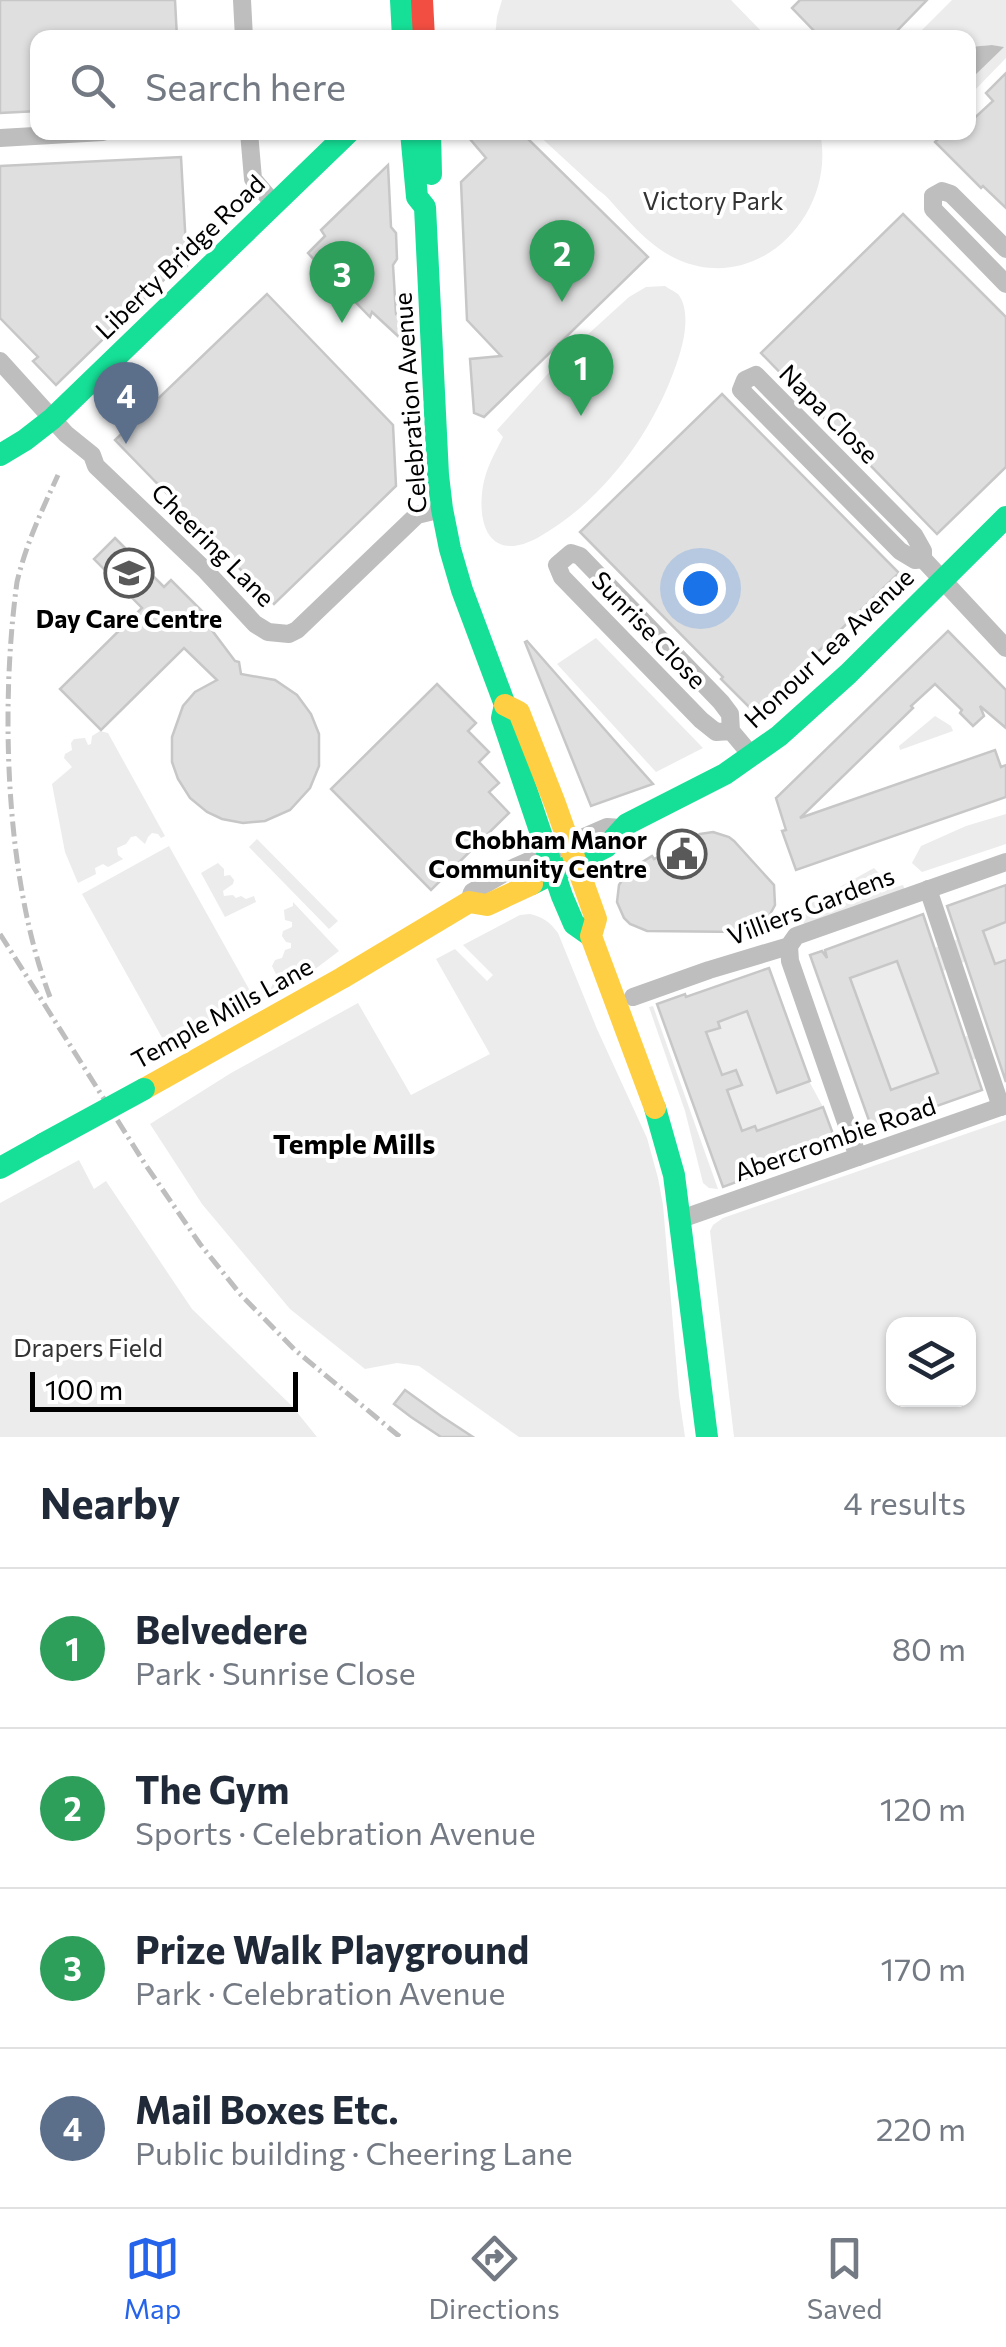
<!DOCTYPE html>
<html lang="en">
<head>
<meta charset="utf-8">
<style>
  body { margin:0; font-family:Commissioner,sans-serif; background:#f6f6f7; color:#1f2937 }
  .controls { position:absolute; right:30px; bottom:30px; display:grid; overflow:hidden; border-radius:20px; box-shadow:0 2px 8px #0004 }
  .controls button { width:90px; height:90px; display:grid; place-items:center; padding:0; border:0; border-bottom:2px solid #e0e1e3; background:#fff; color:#1f2937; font:50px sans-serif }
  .scale { position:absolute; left:30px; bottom:25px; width:268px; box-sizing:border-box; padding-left:10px; border:5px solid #000; border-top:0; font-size:28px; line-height:35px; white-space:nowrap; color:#000; -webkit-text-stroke:8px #fff; paint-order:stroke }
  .you { position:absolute; left:700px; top:588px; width:35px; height:35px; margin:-25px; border:8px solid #fff; border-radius:50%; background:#1a73e8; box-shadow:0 0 0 15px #1a73e833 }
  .badge { display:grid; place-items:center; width:65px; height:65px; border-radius:50%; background:#2563eb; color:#fff; font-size:32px; font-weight:700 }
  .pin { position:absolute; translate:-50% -82px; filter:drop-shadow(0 2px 5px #0008) }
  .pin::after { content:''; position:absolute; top:52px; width:35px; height:30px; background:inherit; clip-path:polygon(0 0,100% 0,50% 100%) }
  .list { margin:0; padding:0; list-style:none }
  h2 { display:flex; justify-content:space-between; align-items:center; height:130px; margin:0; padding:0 40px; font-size:42px }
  h2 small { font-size:32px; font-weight:400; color:#747a83 }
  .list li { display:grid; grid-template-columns:65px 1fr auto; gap:30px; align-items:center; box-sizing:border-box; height:160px; padding:0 40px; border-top:2px solid #e0e1e3 }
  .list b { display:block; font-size:38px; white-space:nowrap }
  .list p { margin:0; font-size:32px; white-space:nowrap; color:#747a83 }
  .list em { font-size:32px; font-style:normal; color:#747a83 }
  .icon { flex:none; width:55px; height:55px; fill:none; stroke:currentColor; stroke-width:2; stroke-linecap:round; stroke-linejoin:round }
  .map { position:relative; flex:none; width:1006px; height:1437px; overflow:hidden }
  .search { position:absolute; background:#fff; box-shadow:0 2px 8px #0004; left:30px; right:30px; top:30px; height:110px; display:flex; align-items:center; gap:25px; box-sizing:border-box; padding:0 35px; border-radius:20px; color:#747a83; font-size:38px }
  .sheet { height:770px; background:#fff }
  nav { display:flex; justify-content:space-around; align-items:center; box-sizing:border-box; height:140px; border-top:2px solid #e0e1e3; background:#fff; font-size:28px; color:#747a83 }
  nav a { display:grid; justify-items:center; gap:5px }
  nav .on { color:#2563eb }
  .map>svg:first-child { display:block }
  .green { fill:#ececec; fill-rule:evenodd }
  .water { fill:#bfbfbf }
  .building { fill:#dfdfdf; stroke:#c7c7c7; stroke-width:2.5; fill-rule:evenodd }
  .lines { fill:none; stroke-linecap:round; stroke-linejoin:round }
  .street { stroke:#bebebe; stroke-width:18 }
  .fast { stroke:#16e098; stroke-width:22 }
  .slow { stroke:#ffcf43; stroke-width:22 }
  .jam { stroke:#f24e42; stroke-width:22 }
  .rail { stroke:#bebebe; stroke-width:5; stroke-dasharray:15 5 2.5 5; stroke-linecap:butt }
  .fast-bridge { stroke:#16e098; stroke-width:22 }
  .labels { text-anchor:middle; stroke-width:8; stroke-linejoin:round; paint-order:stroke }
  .park-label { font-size:25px; fill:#333; stroke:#fff }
  .street-label { font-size:25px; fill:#000; stroke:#fff }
  .poi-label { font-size:25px; font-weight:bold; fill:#000; stroke:#fff }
  .neighbourhood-label { font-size:28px; font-weight:bold; fill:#000; stroke:#fff }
</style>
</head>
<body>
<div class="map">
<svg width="1006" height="1437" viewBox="0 0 1006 1437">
  <rect width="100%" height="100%" fill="#fff"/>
  <g class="green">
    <path d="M502,0H731L767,37H495L497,17Z"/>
    <path d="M952,0H1006V58L969,96V81L1003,47L992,45L969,47L968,38H914Z"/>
    <path d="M536,133H820C837,212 760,295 679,260C658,251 640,234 625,217C615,207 609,197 598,190Z"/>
    <path d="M665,286C666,287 677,293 678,294C690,309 685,337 680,353C658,426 606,499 539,537C493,563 476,529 483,486C486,468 495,453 503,437L497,430L564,356L629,297L646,287Z"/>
    <path d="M596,638L703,748L656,772L557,664Z"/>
    <path d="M935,716L951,726L953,731L900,750L899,746Z"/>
    <path d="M100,731L108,733L165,836L161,838L158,834L152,833L148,837L145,844L136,836L131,837L126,844L117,848L118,855L123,859L108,867L103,864L95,868L96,874L78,883L65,852L52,784L72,767L64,758L65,754L72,750L71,743L74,739L85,738L88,745L91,744L92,736Z"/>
    <path d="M1006,814V844L922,872L912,863L921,846L966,826Z"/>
    <path d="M257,839L338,921L329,929L249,847Z"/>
    <path d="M169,846L254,998L271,988L274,981L281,979V975L276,974L272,966L275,960L282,958L285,950L291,948V943L286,942L282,936L283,931L292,927V922L285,920L284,910L293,906V902L339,951L310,973L170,1052L82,894Z"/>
    <path d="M218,863L224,869V876L230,875L234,880L233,884L223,891L224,896L233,895L236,898L241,896L246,899L254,896L256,902L225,917L201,873Z"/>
    <path d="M874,868L893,888L903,885L905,890L805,926L798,910Z"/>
    <path d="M530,914C543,917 550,922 558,933L597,1029L647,1138L658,1178L663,1205L679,1396L685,1437H519L419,1366L397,1363L365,1369L290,1309L202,1204L150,1124L231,1073L358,1003L411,1095L490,1054L436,959L455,949L487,981L493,975L463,945L520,915Z"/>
    <path d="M1006,922V974L1002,962L995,964L991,953L961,963L953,941Z"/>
    <path d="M940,946L948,969L905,985L929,1049L970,1035L978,1058L884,1092L883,1069L857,998L829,1007L822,988Z"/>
    <path d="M653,1006L718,1189L709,1188L703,1183L685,1111L649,1007Z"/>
    <path d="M747,1011L776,1092L809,1081L823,1107L757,1131H742L727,1090L741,1085L737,1071L722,1075L706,1032L719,1028L718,1022Z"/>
    <path d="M1006,1120V1437H734L710,1231L713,1225L723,1218ZM968,1324V1400H894V1324Z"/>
    <path d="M79,1160L94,1189L106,1181L192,1309L292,1406L317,1437H0V1203Z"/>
  </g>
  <path class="water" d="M992,45L1004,47L969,81V47Z"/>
  <g class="building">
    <path d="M0,0H175L177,38H38V111L0,113Z"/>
    <path d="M800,0H927L890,38H821L792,8Z"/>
    <path d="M1006,73V208L983,186L981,188L935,142L945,132H968V124L993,101L986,93Z"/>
    <path d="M464,132H521L648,257L484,417L474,413L470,359L501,356L467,320L461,182L486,158Z"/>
    <path d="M181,157L187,266L182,271L178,266L56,385L33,361L38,357L0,318V166Z"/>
    <path d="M388,165L391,227L396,233L397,259L393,265L396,314L400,319L401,339L372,312L370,317L338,284L357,274L319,265L308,253L325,236L321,230Z"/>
    <path d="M903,214L1006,317V467L937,534L761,353Z"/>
    <path d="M267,294L393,425L396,486L274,604L115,440Z"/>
    <path d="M722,394L899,573L755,713L721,679L723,677L580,532Z"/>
    <path d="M115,538L164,587L171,580L212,621L208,625L235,661L239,662L241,674L275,680L297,695L311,714L319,734V766L310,788L290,810L265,821L243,823L222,819L207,812L190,798L178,779L172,762V737L183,706L195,692L217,680L184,648L101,730L60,689L142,608L94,559Z"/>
    <path d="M948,631L1006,690V728L980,706L984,716L973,726L960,713L962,710L935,684L911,706L913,708L800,818L995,750L1001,767L1006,765V797L796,870L782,831L786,830L776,798Z"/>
    <path d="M527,641L621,748L653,784L591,806L525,642Z"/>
    <path d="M437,684L476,723L468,731L489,752L479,762L499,783L489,792L509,813L431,890L331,789Z"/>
    <path d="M713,832L729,837L734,841L774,885L775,905L767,920L760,926L743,932L647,931L630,924L624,918L617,902L619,885L628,871L652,856L654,859L700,834Z"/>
    <path d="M1006,885V922L983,931L995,964L1006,960V1082L947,906Z"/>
    <path d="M923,914L982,1090L872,1129L810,955L822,951L827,958L825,950ZM897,961L938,1073L891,1090L850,978Z"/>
    <path d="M769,968L810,1081L777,1093L747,1011L718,1022L720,1028L706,1032L722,1075L736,1070L742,1085L727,1090L742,1131L755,1126L757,1131L823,1107L836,1142L748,1173L750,1177L723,1187L657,1004L685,994L686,997Z"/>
    <path d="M405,1390L441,1416L473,1437H441L411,1417L394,1404Z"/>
  </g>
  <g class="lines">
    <g class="street">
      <path d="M242,0L244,38"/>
      <path d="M249,132L253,179L274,204"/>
      <path d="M0,138L103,132"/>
      <path d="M1006,249L951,194L942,191L933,196V209L1006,284"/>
      <path d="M0,361L66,434L92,455L96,466L204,569L255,624L268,632L289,634L297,630L417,515L442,509"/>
      <path d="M923,559L915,560L900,551L741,390L745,380L756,375L914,535L923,551V559L1006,648"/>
      <path d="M731,731L716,732L701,720L562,577L557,565L571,553L580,556L721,702L730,714L731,731L752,756"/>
      <path d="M928,889L1001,1107"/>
      <path d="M469,902L472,892L515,867L607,827L621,828"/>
      <path d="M789,946L790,961L858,1157"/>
      <path d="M633,997L709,970L789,946L796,936L1006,862"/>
      <path d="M681,1219L1006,1105"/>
    </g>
    <g class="fast">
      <path d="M401,0L403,38"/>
      <path d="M411,132L417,197L425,207L438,475L442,509L450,549L462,590L505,705L502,718L562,896L574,924L591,936"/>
      <path d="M430,132L431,174"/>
      <path d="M0,455L25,440L52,419L349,132"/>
      <path d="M532,884L606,847L627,824L725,774L779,736L848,674L1006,517"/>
      <path d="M655,1108L674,1175L707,1437"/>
      <path d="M0,1168L43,1144"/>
    </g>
    <g class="slow">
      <path d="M505,705L519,712L554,801L596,919L591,936L655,1108"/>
      <path d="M144,1089L342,978L469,902L487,905L532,884"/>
    </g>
    <path class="jam" d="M422,0L424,38"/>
    <g class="rail">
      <path d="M0,934L145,1164L200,1244L241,1295L295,1350L400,1437"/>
      <path d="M50,997C5,879 0,706 17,582C26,544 42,510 58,475"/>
    </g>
    <path class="fast-bridge" d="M43,1144L144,1089"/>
  </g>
  <defs>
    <g id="school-ring" transform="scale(2.5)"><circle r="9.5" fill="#fff" stroke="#595959" stroke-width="1.5"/><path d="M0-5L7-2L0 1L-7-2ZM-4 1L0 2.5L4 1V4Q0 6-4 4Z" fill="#595959"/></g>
    <g id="civic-ring" transform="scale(2.5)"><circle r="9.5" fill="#fff" stroke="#595959" stroke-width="1.5"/><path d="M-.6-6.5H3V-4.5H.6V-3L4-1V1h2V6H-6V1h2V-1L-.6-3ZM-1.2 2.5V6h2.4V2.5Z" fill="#595959"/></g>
  </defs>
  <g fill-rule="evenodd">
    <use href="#school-ring" x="129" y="573"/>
    <use href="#civic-ring" x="682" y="854"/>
  </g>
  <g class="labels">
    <g class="park-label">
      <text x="713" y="210">Victory Park</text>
      <text x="88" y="1357">Drapers Field</text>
    </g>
    <g class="street-label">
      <text transform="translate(180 257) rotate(-44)" y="9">Liberty Bridge Road</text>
      <text transform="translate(410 403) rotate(-94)" y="9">Celebration Avenue</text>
      <text transform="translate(829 414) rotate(45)" y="9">Napa Close</text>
      <text transform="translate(213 545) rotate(45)" y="9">Cheering Lane</text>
      <text transform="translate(649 630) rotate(46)" y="9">Sunrise Close</text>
      <text transform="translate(829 648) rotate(-43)" y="9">Honour Lea Avenue</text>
      <text transform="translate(811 906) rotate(-21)" y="9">Villiers Gardens</text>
      <text transform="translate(222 1013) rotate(-29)" y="9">Temple Mills Lane</text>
      <text transform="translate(835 1139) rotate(-19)" y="9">Abercrombie Road</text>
    </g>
    <g class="poi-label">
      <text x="129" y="628">Day Care Centre</text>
      <text x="647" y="849" text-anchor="end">Chobham Manor<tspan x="647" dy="29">Community Centre</tspan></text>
    </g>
    <g class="neighbourhood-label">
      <text x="354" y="1154">Temple Mills</text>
    </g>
  </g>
</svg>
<div class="controls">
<button><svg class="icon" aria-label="layers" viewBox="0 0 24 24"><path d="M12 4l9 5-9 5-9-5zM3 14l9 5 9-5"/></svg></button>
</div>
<div class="scale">100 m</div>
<div class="you"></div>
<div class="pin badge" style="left:581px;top:416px;background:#2e9e5b">1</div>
<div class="pin badge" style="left:562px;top:302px;background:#2e9e5b">2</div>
<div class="pin badge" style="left:342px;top:323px;background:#2e9e5b">3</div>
<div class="pin badge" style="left:126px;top:444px;background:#5c6f8a">4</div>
<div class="search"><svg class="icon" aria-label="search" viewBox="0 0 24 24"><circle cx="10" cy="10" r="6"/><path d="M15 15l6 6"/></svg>Search here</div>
</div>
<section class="sheet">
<h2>Nearby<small>4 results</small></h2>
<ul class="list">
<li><span class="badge" style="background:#2e9e5b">1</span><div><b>Belvedere</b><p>Park · Sunrise Close</p></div><em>80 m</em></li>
<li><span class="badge" style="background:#2e9e5b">2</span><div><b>The Gym</b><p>Sports · Celebration Avenue</p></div><em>120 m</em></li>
<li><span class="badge" style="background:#2e9e5b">3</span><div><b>Prize Walk Playground</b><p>Park · Celebration Avenue</p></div><em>170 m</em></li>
<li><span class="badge" style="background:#5c6f8a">4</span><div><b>Mail Boxes Etc.</b><p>Public building · Cheering Lane</p></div><em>220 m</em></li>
</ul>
</section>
<nav>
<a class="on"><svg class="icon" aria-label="map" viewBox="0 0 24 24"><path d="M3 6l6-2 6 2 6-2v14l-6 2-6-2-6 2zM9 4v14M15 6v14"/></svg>Map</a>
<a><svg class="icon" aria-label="directions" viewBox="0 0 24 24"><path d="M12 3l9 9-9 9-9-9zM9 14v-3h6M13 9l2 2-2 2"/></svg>Directions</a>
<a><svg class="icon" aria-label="saved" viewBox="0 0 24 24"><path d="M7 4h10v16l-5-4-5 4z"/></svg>Saved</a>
</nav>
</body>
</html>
